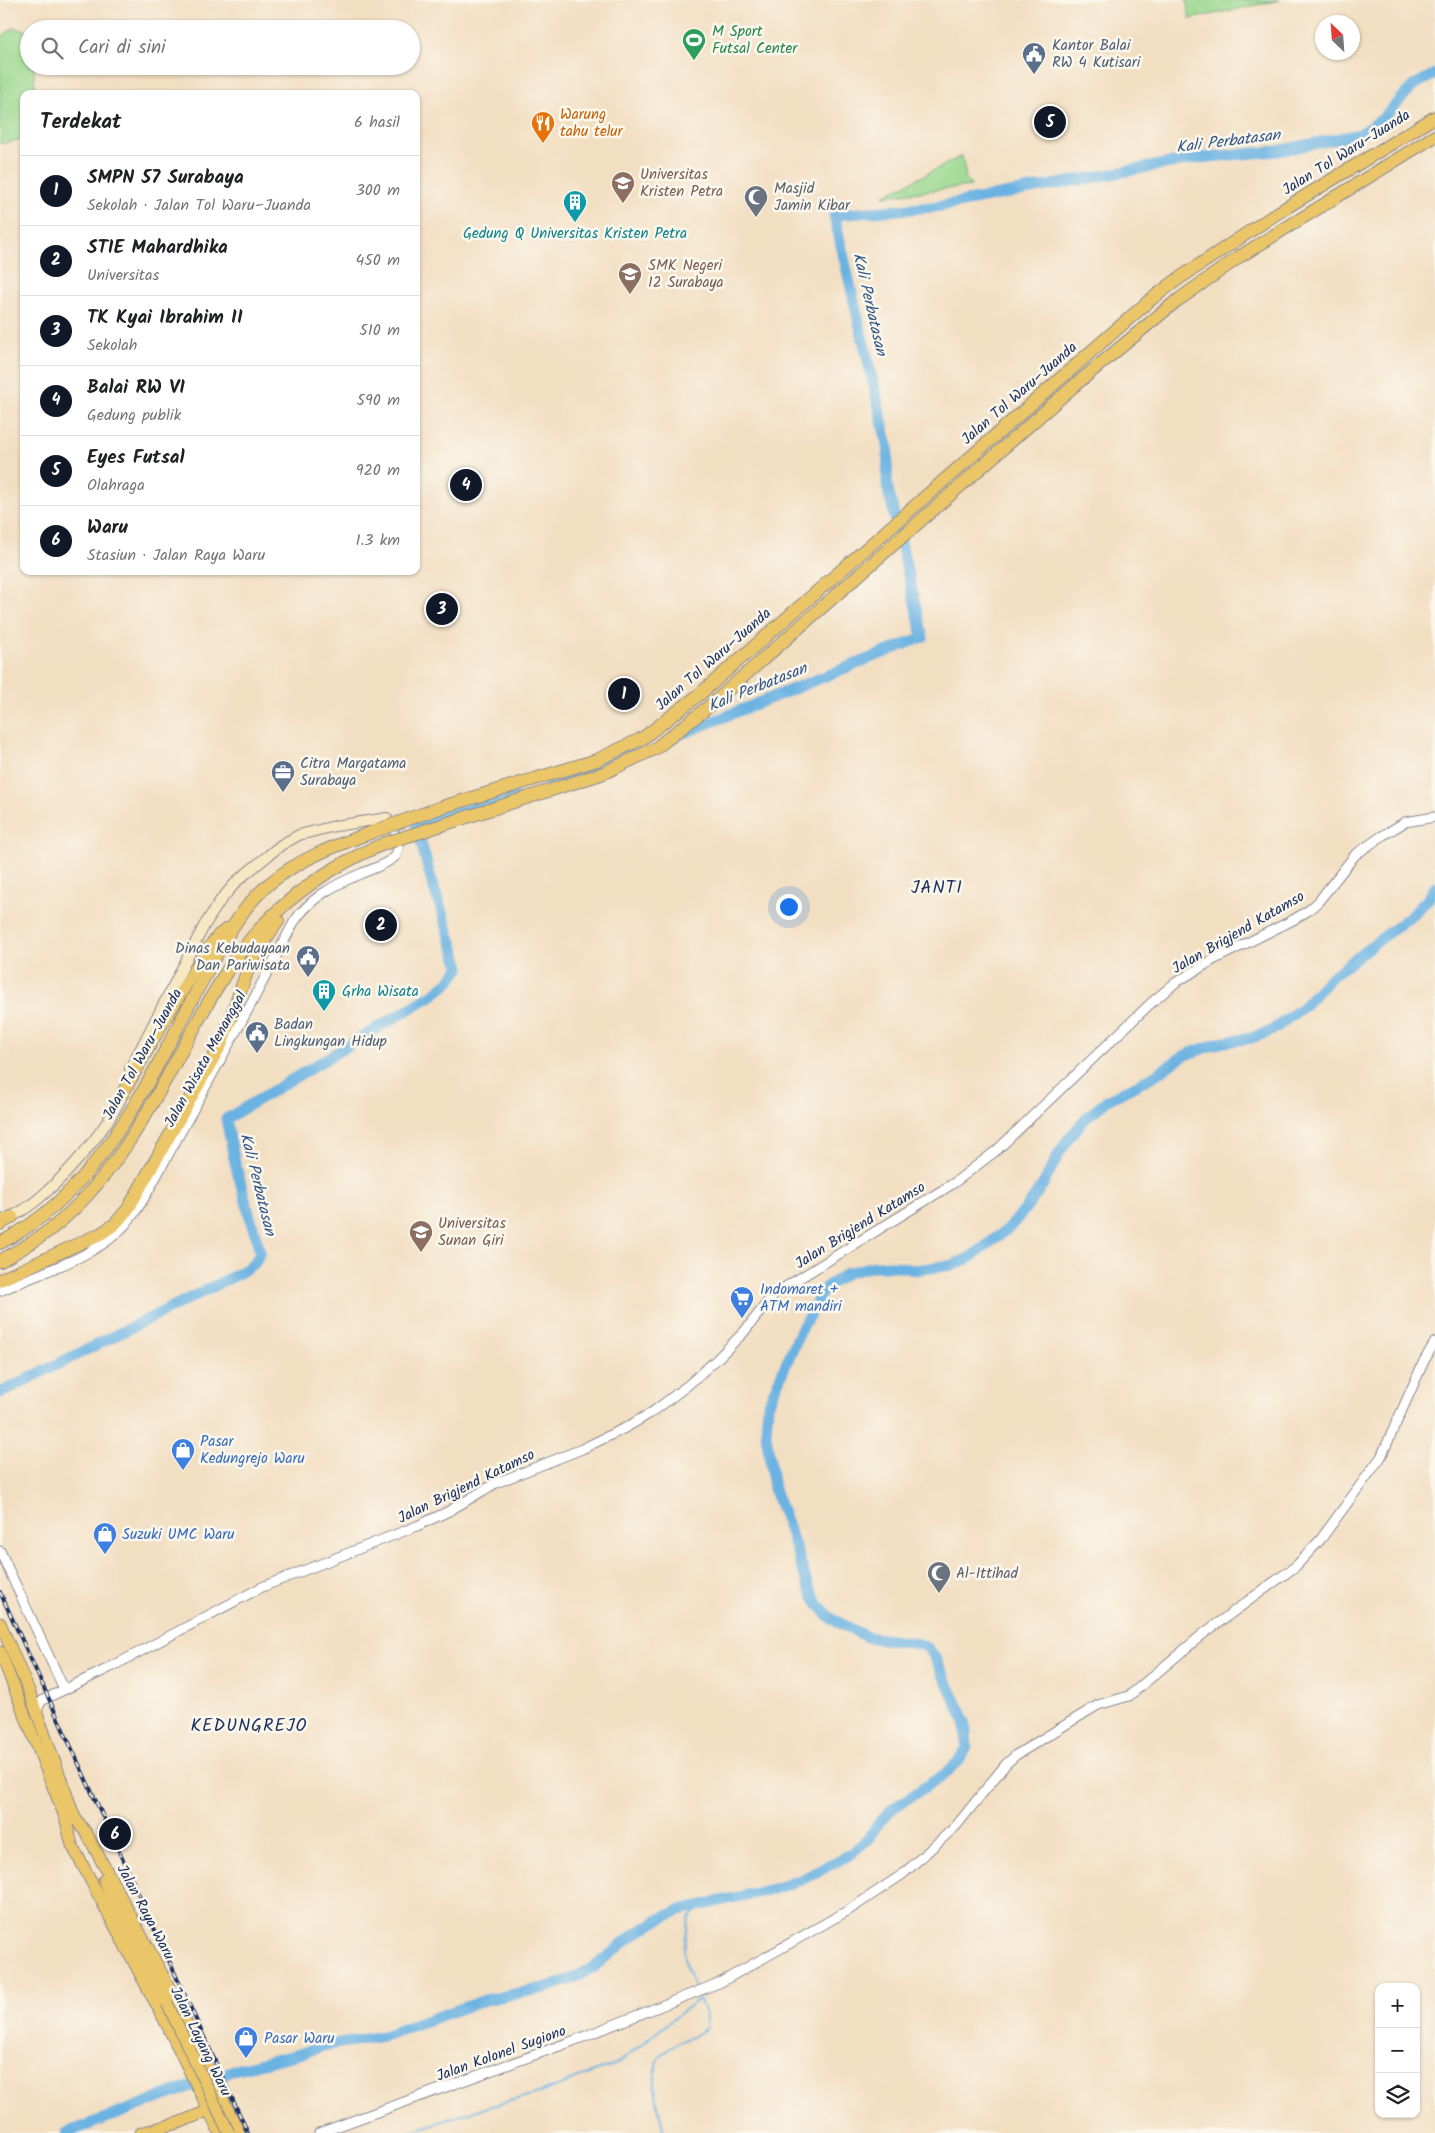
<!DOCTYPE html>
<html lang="id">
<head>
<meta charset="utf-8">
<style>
  body { margin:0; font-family:Kalam,sans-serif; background:#f2f2f2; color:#202124 }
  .controls { position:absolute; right:15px; bottom:15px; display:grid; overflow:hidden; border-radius:10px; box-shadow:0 1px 4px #0004 }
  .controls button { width:45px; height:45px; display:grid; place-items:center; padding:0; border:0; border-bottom:1px solid #e0e0e0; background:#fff; color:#202124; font:25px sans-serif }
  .compass { position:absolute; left:1315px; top:15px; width:45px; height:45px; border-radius:50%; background:#fff; box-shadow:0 1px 4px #0004; rotate:335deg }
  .you { position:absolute; left:788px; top:906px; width:18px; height:18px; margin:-12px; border:4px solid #fff; border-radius:50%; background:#1a73e8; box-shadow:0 0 0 8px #1a73e833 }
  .badge { display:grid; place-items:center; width:32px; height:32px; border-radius:50%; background:#111827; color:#fff; font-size:16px; font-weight:700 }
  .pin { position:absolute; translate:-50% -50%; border:2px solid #fff; box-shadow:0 1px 5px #0006 }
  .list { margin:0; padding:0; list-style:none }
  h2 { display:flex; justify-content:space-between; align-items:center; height:65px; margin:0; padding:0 20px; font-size:21px }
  h2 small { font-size:16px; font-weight:400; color:#757577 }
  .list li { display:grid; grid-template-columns:32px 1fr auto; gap:15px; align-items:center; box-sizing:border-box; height:70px; padding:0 20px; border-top:1px solid #e0e0e0 }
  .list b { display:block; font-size:19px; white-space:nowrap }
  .list p { margin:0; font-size:16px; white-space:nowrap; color:#757577 }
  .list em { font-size:16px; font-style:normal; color:#757577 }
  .icon { flex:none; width:28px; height:28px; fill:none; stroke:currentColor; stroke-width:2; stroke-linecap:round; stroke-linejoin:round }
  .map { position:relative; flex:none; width:1435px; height:2133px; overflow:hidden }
  .search { position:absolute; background:#fff; box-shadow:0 1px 4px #0004; left:20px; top:20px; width:400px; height:55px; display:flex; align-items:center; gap:12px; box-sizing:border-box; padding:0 18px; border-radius:28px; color:#757577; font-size:19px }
  .panel { position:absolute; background:#fff; box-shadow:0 1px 4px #0004; left:20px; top:90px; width:400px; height:485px; border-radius:10px }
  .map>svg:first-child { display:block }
  .green { fill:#98d78c; stroke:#5a8375 }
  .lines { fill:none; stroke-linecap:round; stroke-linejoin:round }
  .stream { stroke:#6bb2e2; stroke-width:2 }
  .river { stroke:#6bb2e2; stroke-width:11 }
  .tertiary-casing { stroke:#868690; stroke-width:11 }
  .secondary-casing { stroke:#868690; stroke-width:12 }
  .trunk-casing { stroke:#868690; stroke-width:13 }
  .motorway-casing { stroke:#868690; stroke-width:14 }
  .tertiary { stroke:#fff; stroke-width:9 }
  .secondary { stroke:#f7e8c3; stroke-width:10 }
  .trunk { stroke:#ebc669; stroke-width:11 }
  .motorway { stroke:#ebc669; stroke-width:12 }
  .rail-casing { stroke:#1b2f5e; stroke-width:4 }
  .rail { stroke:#fbf7ec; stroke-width:2; stroke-dasharray:5.5; stroke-linecap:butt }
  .trunk-bridge-casing { stroke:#868690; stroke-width:13; stroke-linecap:butt }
  .motorway-bridge-casing { stroke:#868690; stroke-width:14; stroke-linecap:butt }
  .trunk-bridge { stroke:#ebc669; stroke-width:11 }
  .motorway-bridge { stroke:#ebc669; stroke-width:12 }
  .labels { text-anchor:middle; stroke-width:5; stroke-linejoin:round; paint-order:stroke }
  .leisure-label { font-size:15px; fill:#27864d; stroke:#fbf7ec; text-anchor:start }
  .service-label { font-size:15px; fill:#4e5e75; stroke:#fbf7ec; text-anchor:start }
  .food-label { font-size:15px; fill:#c56008; stroke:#fbf7ec; text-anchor:start }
  .street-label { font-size:15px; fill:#1b2f5e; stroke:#fbf7ec }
  .education-label { font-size:15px; fill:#785e54; stroke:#fbf7ec; text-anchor:start }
  .worship-label { font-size:15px; fill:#5b616d; stroke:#fbf7ec; text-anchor:start }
  .culture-label { font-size:15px; fill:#0d838f; stroke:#fbf7ec }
  .shop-label { font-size:15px; fill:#366cbe; stroke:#fbf7ec; text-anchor:start }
  .water-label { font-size:16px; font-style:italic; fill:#335686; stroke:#fbf7ec }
  .quarter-label { font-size:18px; letter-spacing:1px; fill:#1b2f5e; stroke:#fbf7ec }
</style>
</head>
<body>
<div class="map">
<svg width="1435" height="2133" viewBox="0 0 1435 2133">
  <rect width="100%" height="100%" fill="#fbf7ec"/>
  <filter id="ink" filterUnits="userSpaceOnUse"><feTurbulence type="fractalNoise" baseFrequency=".02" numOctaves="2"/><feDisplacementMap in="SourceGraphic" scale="10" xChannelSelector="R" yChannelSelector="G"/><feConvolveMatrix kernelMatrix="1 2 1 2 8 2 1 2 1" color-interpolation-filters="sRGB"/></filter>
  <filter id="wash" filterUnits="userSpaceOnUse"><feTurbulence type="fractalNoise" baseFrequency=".0096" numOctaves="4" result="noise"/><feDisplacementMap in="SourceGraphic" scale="20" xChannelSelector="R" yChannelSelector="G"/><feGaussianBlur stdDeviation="1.12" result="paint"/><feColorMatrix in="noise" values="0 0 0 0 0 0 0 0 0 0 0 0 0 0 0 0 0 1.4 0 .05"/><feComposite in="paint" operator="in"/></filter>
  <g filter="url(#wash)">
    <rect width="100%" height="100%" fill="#f2dec1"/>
    <g class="green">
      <path d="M1186,0H1280L1190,19Z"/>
      <path d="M13,28L29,31V66H34L35,94H24V139L0,144V38Z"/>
      <path d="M962,156L966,179L971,186L883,196Z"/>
    </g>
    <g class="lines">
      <g class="stream">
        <path d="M695,1988L686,1967L684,1949L689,1918L703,1904"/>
        <path d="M693,2003L699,1999"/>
        <path d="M406,2133L470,2112L539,2093L618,2063L691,2005"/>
        <path d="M664,2133C659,2106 642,2063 672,2046C684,2039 697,2037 707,2027L705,2014L698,1995"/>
      </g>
      <g class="river">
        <path d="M674,737L923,637L887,485L888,447L834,215L935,207L1197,158L1278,151L1360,134L1382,119L1414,85L1435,74"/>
        <path d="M548,785L631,754"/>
        <path d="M0,1393L238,1274L255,1263L260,1252L235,1163L226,1119L434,994L449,982L460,967L431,879L416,824L514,796"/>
        <path d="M66,2133L234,2070L303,2053L322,2046L383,2036L485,2000L544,1988L572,1979L594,1967L635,1934L658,1920L680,1910L773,1889L801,1880L849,1855L868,1839L879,1822L892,1809L946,1773L959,1761L967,1747L965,1720L934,1656L928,1648L919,1644L867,1637L832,1619L818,1604L808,1586L792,1537L774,1489L766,1433L768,1405L801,1330L820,1296L826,1287L847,1273L874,1266H896L914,1270L953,1265L971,1257L1010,1227L1028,1206L1044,1183L1058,1155L1069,1138L1086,1118L1108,1100L1152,1077L1185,1055L1219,1043L1251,1038L1271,1031L1303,1007L1330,978L1413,914L1428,899L1435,887"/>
      </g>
    </g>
  </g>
  <g filter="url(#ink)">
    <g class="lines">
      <g class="tertiary-casing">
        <g id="tertiary">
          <path d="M0,1291C34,1275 91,1258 118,1232C130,1221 138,1208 146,1195L250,1006L294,922C310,898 334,885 360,874C372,869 386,865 396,856L399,844L389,822"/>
          <path d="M0,1551L64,1689"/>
          <path d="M37,1714L39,1705L43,1700L109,1668L262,1587L417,1526L449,1511L496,1483L582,1449L627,1427L654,1411L688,1385L716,1360L744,1332L774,1294L954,1183L997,1150L1150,1004L1175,983L1213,960L1293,920L1309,910L1318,902L1355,855L1382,836L1405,822L1435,817"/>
          <path d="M319,2133L573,2041L721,1982L849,1910L903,1874L956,1826L1006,1764L1016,1755L1098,1705L1129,1696L1203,1634L1296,1566L1321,1539L1381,1457L1424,1361L1435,1342"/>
        </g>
      </g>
      <g class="secondary-casing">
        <g id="secondary">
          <path d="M130,1069L204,926L220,901L237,881L281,845L299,835L335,826L387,818"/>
          <path d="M6,1218C42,1209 115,1123 125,1088"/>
        </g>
      </g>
      <g class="trunk-casing">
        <g id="trunk">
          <path d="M0,1623L29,1691L75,1818L87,1834L169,1987L239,2133"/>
          <path d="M0,1652L65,1817L72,1845L165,2021L220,2133"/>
          <path d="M104,1880L117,1910L167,2003"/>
          <path d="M141,2133L181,2122L214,2108"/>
        </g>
      </g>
      <g class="motorway-casing">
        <g id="motorway">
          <path d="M700,694L1149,301L1178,279L1279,212L1435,117"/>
          <path d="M712,704L1075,385L1174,303L1239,257L1435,136"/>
          <path d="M123,1093L163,1022L207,950L219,935L227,929"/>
          <path d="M0,1224L12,1217"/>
          <path d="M0,1243C101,1192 149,1079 200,985C220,948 238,910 270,883C302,857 340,844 378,830"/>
          <path d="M0,1261C22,1249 44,1236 63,1219C115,1173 149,1111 182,1050C200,1018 216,985 238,955C275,905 326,868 383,844"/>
          <path d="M0,1280L102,1233L115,1224L128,1209L222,1043L248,969L257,951L278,921"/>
        </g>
      </g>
      <use href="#tertiary" class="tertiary"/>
      <use href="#secondary" class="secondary"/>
      <use href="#trunk" class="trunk"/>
      <use href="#motorway" class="motorway"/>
      <g class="rail-casing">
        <path id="rail" d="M0,1592L248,2133"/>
      </g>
      <use href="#rail" class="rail"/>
      <g class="trunk-bridge-casing">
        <path id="trunk-bridge" d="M167,2003L229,2133"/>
      </g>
      <g class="motorway-bridge-casing">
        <g id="motorway-bridge">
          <path d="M378,830L439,808L597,760L643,738L700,694"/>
          <path d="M383,844L604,773L656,748L712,704"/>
        </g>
      </g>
      <use href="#trunk-bridge" class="trunk-bridge"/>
      <use href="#motorway-bridge" class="motorway-bridge"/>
    </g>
  </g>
  <defs>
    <g id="stadium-pin" transform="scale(1.25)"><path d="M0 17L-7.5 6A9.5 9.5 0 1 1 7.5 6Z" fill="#2e9e5b" stroke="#fbf7ec"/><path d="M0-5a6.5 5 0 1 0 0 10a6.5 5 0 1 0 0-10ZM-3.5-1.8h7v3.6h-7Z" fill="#fff"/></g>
    <g id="civic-pin" transform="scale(1.25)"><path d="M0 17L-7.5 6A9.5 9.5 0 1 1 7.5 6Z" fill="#5c6f8a" stroke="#fbf7ec"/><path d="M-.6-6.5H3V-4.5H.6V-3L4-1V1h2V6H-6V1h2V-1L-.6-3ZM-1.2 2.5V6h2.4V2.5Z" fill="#fff"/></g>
    <g id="restaurant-pin" transform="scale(1.25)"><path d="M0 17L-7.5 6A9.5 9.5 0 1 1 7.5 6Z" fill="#e8710a" stroke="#fbf7ec"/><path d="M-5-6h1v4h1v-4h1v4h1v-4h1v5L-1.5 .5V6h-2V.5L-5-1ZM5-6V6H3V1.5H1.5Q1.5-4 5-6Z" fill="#fff"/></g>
    <g id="university-pin" transform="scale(1.25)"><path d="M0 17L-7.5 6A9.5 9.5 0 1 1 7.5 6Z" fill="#8d6e63" stroke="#fbf7ec"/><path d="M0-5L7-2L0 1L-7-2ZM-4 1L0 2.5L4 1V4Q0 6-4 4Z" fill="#fff"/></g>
    <g id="mosque-pin" transform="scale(1.25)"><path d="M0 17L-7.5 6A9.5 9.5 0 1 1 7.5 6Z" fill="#6b7280" stroke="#fbf7ec"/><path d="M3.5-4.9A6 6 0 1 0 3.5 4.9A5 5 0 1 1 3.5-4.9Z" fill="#fff"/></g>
    <g id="building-pin" transform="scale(1.25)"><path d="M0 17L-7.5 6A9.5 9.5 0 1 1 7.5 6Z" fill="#0f9aa8" stroke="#fbf7ec"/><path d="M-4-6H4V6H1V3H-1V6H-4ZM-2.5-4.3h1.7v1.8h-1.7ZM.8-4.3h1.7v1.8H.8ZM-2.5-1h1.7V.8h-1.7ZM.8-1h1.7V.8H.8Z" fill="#fff"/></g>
    <g id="school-pin" transform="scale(1.25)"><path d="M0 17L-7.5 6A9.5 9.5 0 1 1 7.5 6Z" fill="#8d6e63" stroke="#fbf7ec"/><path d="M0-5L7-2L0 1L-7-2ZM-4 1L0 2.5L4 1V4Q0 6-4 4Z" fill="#fff"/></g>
    <g id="office-pin" transform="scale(1.25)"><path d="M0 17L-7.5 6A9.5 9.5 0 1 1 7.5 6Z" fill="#5c6f8a" stroke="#fbf7ec"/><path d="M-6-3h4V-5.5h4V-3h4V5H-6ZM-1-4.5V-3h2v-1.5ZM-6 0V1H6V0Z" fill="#fff"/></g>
    <g id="supermarket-pin" transform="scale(1.25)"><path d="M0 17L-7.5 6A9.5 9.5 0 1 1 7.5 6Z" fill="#3f7fe0" stroke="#fbf7ec"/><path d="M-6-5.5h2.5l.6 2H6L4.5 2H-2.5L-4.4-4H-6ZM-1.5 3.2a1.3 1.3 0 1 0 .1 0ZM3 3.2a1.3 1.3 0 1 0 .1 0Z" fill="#fff"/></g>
    <g id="shop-pin" transform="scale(1.25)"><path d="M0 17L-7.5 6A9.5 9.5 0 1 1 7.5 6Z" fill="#3f7fe0" stroke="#fbf7ec"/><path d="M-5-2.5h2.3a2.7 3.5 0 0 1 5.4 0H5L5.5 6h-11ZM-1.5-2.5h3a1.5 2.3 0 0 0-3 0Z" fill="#fff"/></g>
  </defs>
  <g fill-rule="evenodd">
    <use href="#stadium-pin" x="694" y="40"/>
    <use href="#civic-pin" x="1034" y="54"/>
    <use href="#restaurant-pin" x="543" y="123"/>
    <use href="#university-pin" x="623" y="183"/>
    <use href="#mosque-pin" x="756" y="197"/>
    <use href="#building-pin" x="575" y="202"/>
    <use href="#school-pin" x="630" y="274"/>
    <use href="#office-pin" x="283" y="772"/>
    <use href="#civic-pin" x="308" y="957"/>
    <use href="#building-pin" x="324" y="991"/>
    <use href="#civic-pin" x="257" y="1033"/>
    <use href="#university-pin" x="421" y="1232"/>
    <use href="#supermarket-pin" x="742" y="1298"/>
    <use href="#shop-pin" x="183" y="1450"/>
    <use href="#shop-pin" x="105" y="1534"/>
    <use href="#mosque-pin" x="939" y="1573"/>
    <use href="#shop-pin" x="246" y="2038"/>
  </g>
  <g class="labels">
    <g class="leisure-label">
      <text x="712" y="36">M Sport<tspan x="712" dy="17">Futsal Center</tspan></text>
    </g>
    <g class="service-label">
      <text x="1052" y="50">Kantor Balai<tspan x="1052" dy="17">RW 4 Kutisari</tspan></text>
      <text x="300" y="768">Citra Margatama<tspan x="300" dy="17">Surabaya</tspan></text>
      <text x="290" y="953" text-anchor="end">Dinas Kebudayaan<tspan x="290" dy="17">Dan Pariwisata</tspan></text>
      <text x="274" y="1029">Badan<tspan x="274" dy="17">Lingkungan Hidup</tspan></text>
    </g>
    <g class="food-label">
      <text x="560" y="119">Warung<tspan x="560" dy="17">tahu telur</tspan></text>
    </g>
    <g class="street-label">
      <text transform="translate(1346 152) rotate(-32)" y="5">Jalan Tol Waru–Juanda</text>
      <text transform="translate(1019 393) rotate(-41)" y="5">Jalan Tol Waru–Juanda</text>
      <text transform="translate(713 659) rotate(-41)" y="5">Jalan Tol Waru–Juanda</text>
      <text transform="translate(1238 932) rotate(-30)" y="5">Jalan Brigjend Katamso</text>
      <text transform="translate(142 1054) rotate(-61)" y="5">Jalan Tol Waru–Juanda</text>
      <text transform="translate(205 1059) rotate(-61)" y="5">Jalan Wisata Menanggal</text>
      <text transform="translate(860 1225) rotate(-32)" y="5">Jalan Brigjend Katamso</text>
      <text transform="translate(466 1486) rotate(-26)" y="5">Jalan Brigjend Katamso</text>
      <text transform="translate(146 1912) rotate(62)" y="5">Jalan Raya Waru</text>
      <text transform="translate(201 2041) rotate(64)" y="5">Jalan Layang Waru</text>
      <text transform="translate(501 2053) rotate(-20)" y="5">Jalan Kolonel Sugiono</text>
    </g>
    <g class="education-label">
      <text x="640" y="179">Universitas<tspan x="640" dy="17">Kristen Petra</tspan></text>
      <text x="648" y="270">SMK Negeri<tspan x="648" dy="17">12 Surabaya</tspan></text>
      <text x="438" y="1228">Universitas<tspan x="438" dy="17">Sunan Giri</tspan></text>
    </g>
    <g class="worship-label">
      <text x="774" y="193">Masjid<tspan x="774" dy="17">Jamin Kibar</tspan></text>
      <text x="956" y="1578">Al-Ittihad</text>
    </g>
    <g class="culture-label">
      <text x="575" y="238">Gedung Q Universitas Kristen Petra</text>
      <text x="342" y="996" text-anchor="start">Grha Wisata</text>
    </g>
    <g class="shop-label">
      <text x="760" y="1294">Indomaret +<tspan x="760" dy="17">ATM mandiri</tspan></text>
      <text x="200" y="1446">Pasar<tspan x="200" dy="17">Kedungrejo Waru</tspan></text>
      <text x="122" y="1539">Suzuki UMC Waru</text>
      <text x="264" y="2043">Pasar Waru</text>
    </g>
    <g class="water-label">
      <text transform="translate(1228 140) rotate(-7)" y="6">Kali Perbatasan</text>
      <text transform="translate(871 304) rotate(77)" y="6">Kali Perbatasan</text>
      <text transform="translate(757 686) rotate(-22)" y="6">Kali Perbatasan</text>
      <text transform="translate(259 1184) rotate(76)" y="6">Kali Perbatasan</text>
    </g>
    <g class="quarter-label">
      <text x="937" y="893">JANTI</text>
      <text x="249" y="1731">KEDUNGREJO</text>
    </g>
  </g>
</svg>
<div class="controls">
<button>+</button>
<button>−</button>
<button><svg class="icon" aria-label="layers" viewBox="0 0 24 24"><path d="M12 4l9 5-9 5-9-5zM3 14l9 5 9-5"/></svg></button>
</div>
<svg class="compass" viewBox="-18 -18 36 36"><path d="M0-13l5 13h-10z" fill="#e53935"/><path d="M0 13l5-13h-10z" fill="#757577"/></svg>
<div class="you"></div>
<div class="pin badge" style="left:624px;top:694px">1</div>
<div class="pin badge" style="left:381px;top:925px">2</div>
<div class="pin badge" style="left:442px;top:609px">3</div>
<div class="pin badge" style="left:466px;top:485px">4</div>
<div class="pin badge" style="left:1050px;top:122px">5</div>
<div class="pin badge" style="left:115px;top:1834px">6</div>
<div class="search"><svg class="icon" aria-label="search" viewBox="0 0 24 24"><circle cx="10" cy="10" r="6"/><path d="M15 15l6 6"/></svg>Cari di sini</div>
<section class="panel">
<h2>Terdekat<small>6 hasil</small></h2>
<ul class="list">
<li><span class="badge">1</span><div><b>SMPN 57 Surabaya</b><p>Sekolah · Jalan Tol Waru–Juanda</p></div><em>300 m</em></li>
<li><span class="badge">2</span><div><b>STIE Mahardhika</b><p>Universitas</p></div><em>450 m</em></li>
<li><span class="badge">3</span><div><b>TK Kyai Ibrahim II</b><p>Sekolah</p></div><em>510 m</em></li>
<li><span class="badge">4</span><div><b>Balai RW VI</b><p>Gedung publik</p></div><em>590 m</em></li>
<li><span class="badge">5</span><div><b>Eyes Futsal</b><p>Olahraga</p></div><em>920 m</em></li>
<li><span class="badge">6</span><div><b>Waru</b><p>Stasiun · Jalan Raya Waru</p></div><em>1.3 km</em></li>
</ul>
</section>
</div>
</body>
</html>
